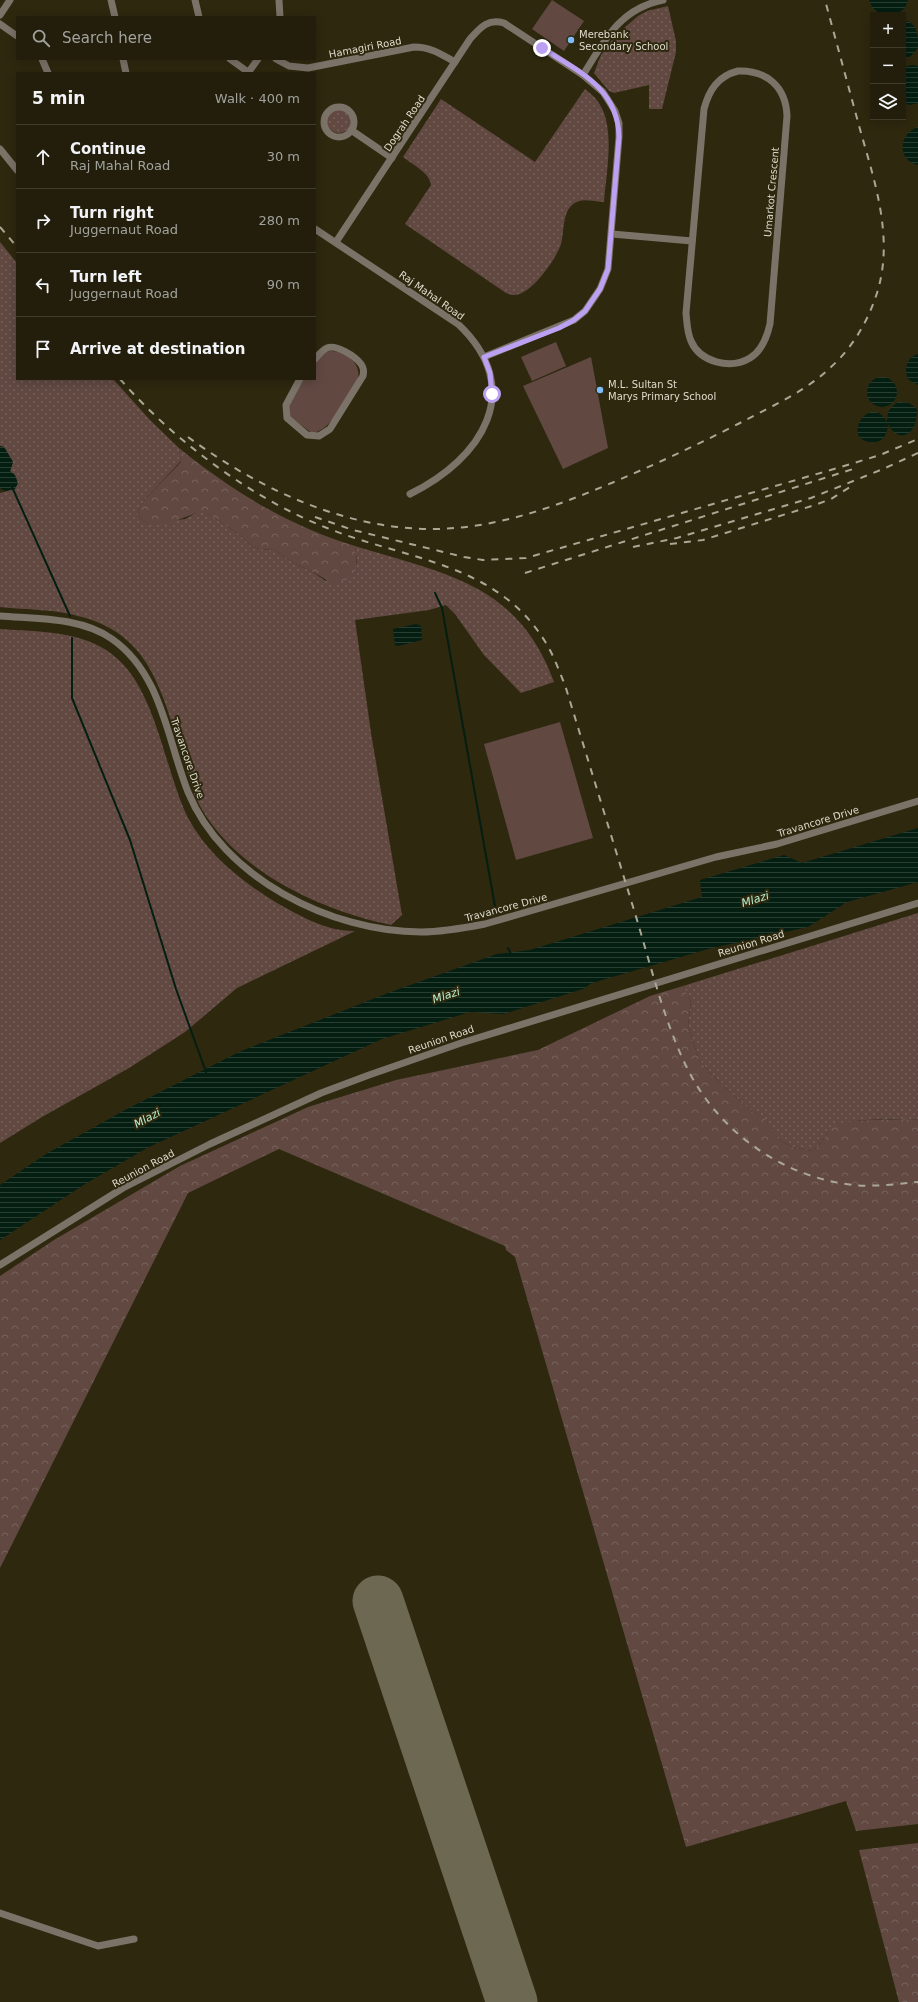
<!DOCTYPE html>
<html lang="en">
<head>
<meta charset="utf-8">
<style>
  body { margin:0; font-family:"DejaVu Sans",sans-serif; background:#2e2b19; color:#f1f3f6 }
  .controls { position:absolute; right:12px; top:12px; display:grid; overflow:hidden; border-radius:0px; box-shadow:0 2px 10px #0003 }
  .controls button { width:36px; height:36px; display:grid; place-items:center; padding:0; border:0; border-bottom:1px solid #3f3c2c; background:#221e0b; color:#f1f3f6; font:20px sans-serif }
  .stop { position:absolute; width:12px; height:12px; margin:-9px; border:3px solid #bca0f2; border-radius:50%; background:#fff }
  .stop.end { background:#bca0f2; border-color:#fff; box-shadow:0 1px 4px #0008 }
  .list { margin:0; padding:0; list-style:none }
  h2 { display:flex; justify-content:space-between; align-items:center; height:52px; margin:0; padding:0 16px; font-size:17px }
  h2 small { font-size:13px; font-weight:400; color:#a2a29d }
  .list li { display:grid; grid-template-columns:26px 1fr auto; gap:12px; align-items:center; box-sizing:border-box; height:64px; padding:0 16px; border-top:1px solid #3f3c2c }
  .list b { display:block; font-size:15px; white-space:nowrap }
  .list p { margin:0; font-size:13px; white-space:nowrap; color:#a2a29d }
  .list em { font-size:13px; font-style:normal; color:#a2a29d }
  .icon { flex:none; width:22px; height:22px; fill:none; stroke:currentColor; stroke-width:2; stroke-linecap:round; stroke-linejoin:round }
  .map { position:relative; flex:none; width:918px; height:2002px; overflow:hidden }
  .search { position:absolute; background:#221e0b; box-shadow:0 2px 10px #0003; left:16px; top:16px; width:300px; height:44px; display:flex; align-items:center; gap:10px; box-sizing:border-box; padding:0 14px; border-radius:0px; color:#a2a29d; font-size:15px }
  .panel { position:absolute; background:#221e0b; box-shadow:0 2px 10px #0003; left:16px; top:72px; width:300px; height:308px; border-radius:0px }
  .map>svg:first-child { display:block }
  .grass { fill:url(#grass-dots) }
  .forest { fill:url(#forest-crowns) }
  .park { fill:#614942 }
  .water { fill:url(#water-rules) }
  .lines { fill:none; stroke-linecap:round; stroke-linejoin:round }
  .stream { stroke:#041e11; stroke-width:2 }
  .runway { stroke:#6c6852; stroke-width:51 }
  .minor { stroke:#7b7268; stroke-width:7 }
  .rail { stroke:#aba795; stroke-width:2; stroke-dasharray:7 7; stroke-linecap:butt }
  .route { stroke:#bca0f2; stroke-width:5 }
  .poi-dot { fill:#7fbdfa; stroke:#2e280f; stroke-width:1.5 }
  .labels { text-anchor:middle; stroke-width:4; stroke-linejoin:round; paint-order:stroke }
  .poi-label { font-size:10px; fill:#dfdccd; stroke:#2e280f; text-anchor:start }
  .street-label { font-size:10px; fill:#dfdccd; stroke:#2e280f }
  .water-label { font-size:11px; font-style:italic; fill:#b8efce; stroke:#2e280f }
</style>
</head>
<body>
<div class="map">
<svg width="918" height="2002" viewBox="0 0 918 2002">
  <defs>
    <pattern id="grass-dots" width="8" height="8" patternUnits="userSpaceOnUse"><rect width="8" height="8" fill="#614942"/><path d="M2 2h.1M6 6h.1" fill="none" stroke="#77635c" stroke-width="1.8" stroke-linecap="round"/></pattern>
    <pattern id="forest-crowns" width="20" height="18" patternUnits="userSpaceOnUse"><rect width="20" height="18" fill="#614942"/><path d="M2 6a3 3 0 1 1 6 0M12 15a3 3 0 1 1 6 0" fill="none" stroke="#77635c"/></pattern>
    <pattern id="water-rules" width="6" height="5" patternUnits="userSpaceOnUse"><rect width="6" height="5" fill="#041e11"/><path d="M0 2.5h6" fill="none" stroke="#283e32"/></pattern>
  </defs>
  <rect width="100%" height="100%" fill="#2e280f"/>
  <g class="grass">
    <path d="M668,6L676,41V52L662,109H649V85L614,93L609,91L594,73L601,55L615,36L638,16L647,11Z"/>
    <path d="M585,89C588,92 593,95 596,99C617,124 606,172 604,202C597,202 586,199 579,201C561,207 565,230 561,244C556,259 532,294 515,295C512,295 509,294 506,293L405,224L431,185C430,173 412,164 403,157L441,99L535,162Z"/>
    <circle cx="339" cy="121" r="12"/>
    <path d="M0,242L17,263V379H113L150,420L179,448L181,461L147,497L138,510L139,517L148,524L185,519L196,513H207L239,534L251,546L259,549L275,550L295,564L311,571L326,581L357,563L355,546C445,574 518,583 554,682L521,693L484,655L455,614L446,605L429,610L355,620L371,733L402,915L391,925C318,910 228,868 195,796C188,774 181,751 174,729C157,676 141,633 82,617C56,609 27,610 0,607V493L15,489L10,471L13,462L4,447L0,446Z"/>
    <path d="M0,629C38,632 81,630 113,655C156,688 164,769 188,818C208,855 241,881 277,903C300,916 328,932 355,931L237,988L185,1032L129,1068L42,1117L0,1143Z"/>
    <path d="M918,913V1120L911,1119C888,1120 845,1116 829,1132C822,1139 821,1146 812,1151L792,1147L778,1139L764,1119L751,1111L712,1075L699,1060L688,1025L691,1002L683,986Z"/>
  </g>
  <g class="forest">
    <path d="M179,448C232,491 289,526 355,546C358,569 359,578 334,584L311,571L295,564L275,550L259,549L251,546L239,534L207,513H196L165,525L148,524L139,517L138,510L147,497L181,462Z"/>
    <path d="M683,986L691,1002L688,1025L699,1060L712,1075L751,1111L764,1118L778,1139L792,1147L812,1151C823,1145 825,1132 835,1126C848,1118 894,1120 911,1119L918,1120V1824L856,1831L846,1801L686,1847L515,1257L506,1250L505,1246L279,1149L188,1193L0,1568V1276L54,1240L180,1166L308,1107L396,1080L538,1050L650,996Z"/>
    <path d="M918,1843V2002H899L859,1850Z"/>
  </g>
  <g class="park">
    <path d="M552,0L584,21L564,51L532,29Z"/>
    <path d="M556,342L566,366L532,381L521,357Z"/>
    <path d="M330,351C346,350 362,364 358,380C348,395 331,432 312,433L290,417L289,405L304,379H315V363L324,353Z"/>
    <path d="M591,357L608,448L563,469L523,386Z"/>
    <path d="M560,722L593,838L516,860L484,744Z"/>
  </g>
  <g class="water">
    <path d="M869,0H908C904,15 893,15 881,15L872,7Z"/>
    <path d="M903,20C918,23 918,35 918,48L911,56L903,59Z"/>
    <path d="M912,65L918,66V103L910,105L903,103V67Z"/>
    <path d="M918,127V165C896,160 899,133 918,127Z"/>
    <path d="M918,354V385L909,380C903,370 906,358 918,354Z"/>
    <circle cx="882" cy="392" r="15"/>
    <path d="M899,402L909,403L917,409C918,435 899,445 888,424C888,434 882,444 871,442C840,440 870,391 887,422C887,412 890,406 899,402Z"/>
    <path d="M0,446L4,447L13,462L10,471L15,475L18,483L15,489L5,491L0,488Z"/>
    <path d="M416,624L421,626L422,640L398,646L395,645L393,629Z"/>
    <path d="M918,828V882L847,902L808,927L708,949L592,983L583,989L503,1014L470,1012L382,1039L147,1148L85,1184L0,1240V1185L46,1154L125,1110L239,1052L388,993L497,954L530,950L702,897L700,880L784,855L802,863Z"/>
  </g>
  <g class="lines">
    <g class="stream">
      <path d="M12,487L70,616"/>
      <path d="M435,593L442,608L496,912"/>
      <path d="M72,638V698L130,840L176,989L206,1072"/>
      <path d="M508,948L511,954"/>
    </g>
    <path class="runway" d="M378,1601L512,2002"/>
    <g class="minor">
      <path d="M111,0L115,17"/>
      <path d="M195,0L199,17"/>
      <path d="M279,0L280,17"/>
      <path d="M0,15L10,0"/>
      <path d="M0,24L17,36"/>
      <path d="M42,59L48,73"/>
      <path d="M123,59L126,73"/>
      <path d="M230,59L248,72"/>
      <path d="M276,59L289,66L308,68L414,47C431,47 441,54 455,62"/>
      <path d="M738,71C767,70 786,87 787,116L770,324C767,337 762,351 750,358C730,370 700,362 691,341C687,332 687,323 686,313L704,109C709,90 718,76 738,71Z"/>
      <path d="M248,73L258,59"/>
      <path d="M583,75C605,40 619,9 663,0"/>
      <circle cx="339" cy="122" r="15"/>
      <path d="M351,130L392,158"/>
      <path d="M0,149L17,170"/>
      <path d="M315,229L458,324C527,389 482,459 410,494"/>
      <path d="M612,234L692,241"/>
      <path d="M336,242L470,39C480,28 488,18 504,23L583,75L603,92L615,111L619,123V137L608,269L600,289L585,311L574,320L484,357"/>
      <path d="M300,379L286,405L287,418L307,435L319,436L330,429L363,376C364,372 364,368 361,364C355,356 336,344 327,348C322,350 318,356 315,359"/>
      <path d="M0,616C36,619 81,617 112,639C162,674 167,739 188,792C223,878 331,932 421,932C443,932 464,928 485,924L716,857L777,844L918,801"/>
      <path d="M0,1265L123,1188L210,1144L321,1093L369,1075L461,1043L918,903"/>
      <path d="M0,1913L98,1946L134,1939"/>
    </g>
    <g class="rail">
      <path d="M0,227L17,247"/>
      <path d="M120,379C173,440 251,498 327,528C406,560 497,562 546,643C554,656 559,671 565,685C588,760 611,835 634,910C650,962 663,1019 687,1068C719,1132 782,1177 853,1185C875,1187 897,1184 918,1182"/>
      <path d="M188,437C259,489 346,530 435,529C499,528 557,506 614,482C656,464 697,445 738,424C770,407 805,392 831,367C853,347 868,321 877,293C895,236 873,177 858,122C847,81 836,41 825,0"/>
      <path d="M315,517L353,530L464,557L483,560L526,558L841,467L880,455L918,439"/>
      <path d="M670,544L703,540L815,505L831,499L853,485"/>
      <path d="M633,547L677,538L811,498L883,469L918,453"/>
      <path d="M525,573L853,469"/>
    </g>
  </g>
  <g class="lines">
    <path class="route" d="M492,394L490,373L484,357L559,328L574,320L585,311L600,289L608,269L619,137C618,88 578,71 542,48"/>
  </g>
  <g class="poi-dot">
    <circle cx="571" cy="40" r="4"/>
    <circle cx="600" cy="390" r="4"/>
  </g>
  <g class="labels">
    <g class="poi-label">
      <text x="579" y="38">Merebank<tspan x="579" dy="12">Secondary School</tspan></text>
      <text x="608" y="388">M.L. Sultan St<tspan x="608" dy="12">Marys Primary School</tspan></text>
    </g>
    <g class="street-label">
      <text transform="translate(365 47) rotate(-11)" y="4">Hamagiri Road</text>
      <text transform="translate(404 123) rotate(-56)" y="4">Dograh Road</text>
      <text transform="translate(771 192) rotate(-85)" y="4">Umarkot Crescent</text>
      <text transform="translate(432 295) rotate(35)" y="4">Raj Mahal Road</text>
      <text transform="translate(188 758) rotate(71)" y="4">Travancore Drive</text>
      <text transform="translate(818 821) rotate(-17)" y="4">Travancore Drive</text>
      <text transform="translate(506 907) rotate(-15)" y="4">Travancore Drive</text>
      <text transform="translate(751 943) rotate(-17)" y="4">Reunion Road</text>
      <text transform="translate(441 1039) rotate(-19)" y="4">Reunion Road</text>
      <text transform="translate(143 1168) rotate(-28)" y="4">Reunion Road</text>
    </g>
    <g class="water-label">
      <text transform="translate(755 899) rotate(-17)" y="4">Mlazi</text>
      <text transform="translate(446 995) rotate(-18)" y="4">Mlazi</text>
      <text transform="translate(147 1118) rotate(-28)" y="4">Mlazi</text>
    </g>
  </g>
</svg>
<div class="controls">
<button>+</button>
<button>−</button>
<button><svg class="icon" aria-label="layers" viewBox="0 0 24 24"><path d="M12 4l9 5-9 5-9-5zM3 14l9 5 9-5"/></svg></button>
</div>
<div class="stop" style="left:492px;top:394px"></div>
<div class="stop end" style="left:542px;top:48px"></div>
<div class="search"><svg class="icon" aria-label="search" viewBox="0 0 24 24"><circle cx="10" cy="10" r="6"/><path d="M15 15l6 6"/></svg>Search here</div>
<section class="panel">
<h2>5 min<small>Walk · 400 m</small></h2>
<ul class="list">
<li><svg class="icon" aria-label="ahead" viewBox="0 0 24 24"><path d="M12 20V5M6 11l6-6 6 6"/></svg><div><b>Continue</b><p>Raj Mahal Road</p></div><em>30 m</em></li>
<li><svg class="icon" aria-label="right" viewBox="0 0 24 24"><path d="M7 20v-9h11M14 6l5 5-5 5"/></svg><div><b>Turn right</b><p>Juggernaut Road</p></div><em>280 m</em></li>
<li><svg class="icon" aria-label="left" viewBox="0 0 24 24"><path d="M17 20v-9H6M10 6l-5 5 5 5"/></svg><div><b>Turn left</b><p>Juggernaut Road</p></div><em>90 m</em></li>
<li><svg class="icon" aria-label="arrive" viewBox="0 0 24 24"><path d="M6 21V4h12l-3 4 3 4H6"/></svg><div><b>Arrive at destination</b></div></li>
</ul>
</section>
</div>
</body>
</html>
